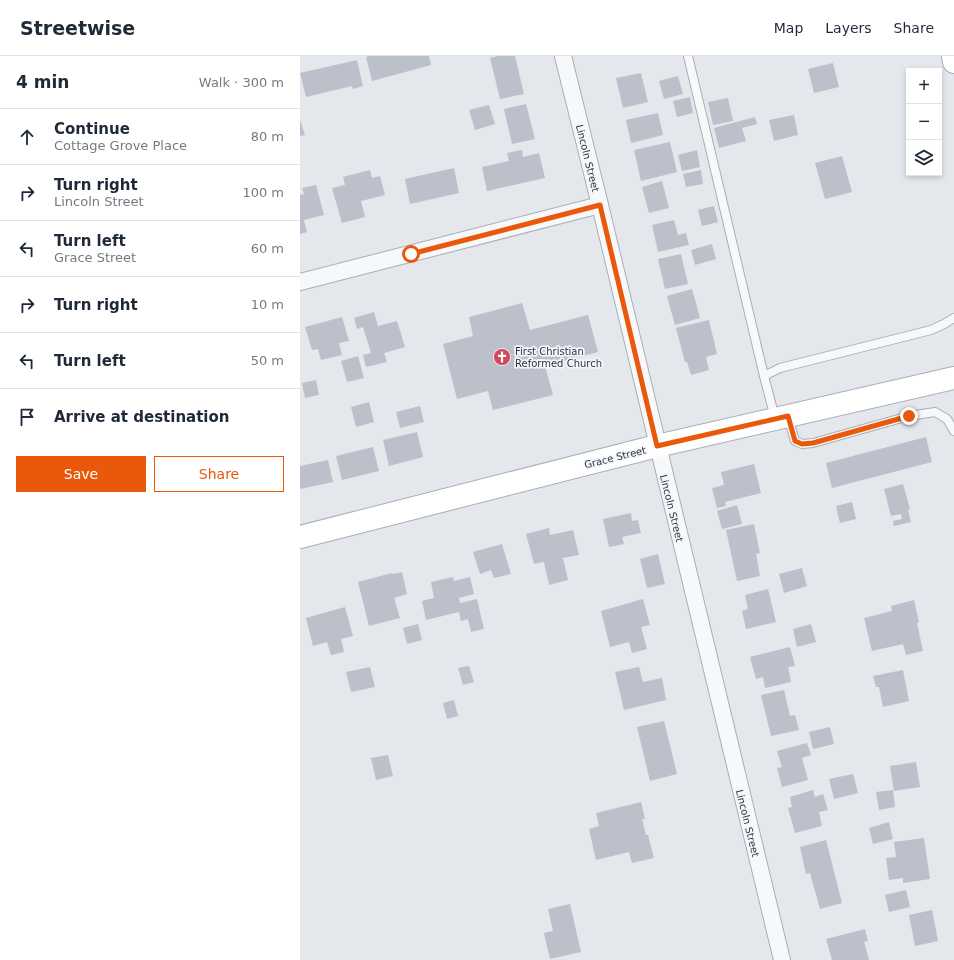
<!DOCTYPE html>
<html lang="en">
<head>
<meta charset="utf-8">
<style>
  body { margin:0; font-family:"DejaVu Sans",sans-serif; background:#f6f6f7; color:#1f2937 }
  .controls { position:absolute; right:12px; top:12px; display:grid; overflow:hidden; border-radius:0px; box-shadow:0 2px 6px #0003 }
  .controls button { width:36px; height:36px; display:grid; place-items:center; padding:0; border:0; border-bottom:1px solid #e0e1e3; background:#fff; color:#1f2937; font:20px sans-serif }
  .stop { position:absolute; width:12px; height:12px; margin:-9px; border:3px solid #ea580c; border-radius:50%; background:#fff }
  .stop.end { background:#ea580c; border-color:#fff; box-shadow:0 1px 4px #0008 }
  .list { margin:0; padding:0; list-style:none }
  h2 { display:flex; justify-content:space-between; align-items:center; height:52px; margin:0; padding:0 16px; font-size:17px }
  h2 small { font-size:13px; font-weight:400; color:#747a83 }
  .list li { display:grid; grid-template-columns:26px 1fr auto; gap:12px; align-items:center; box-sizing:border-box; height:56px; padding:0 16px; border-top:1px solid #e0e1e3 }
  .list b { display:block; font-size:15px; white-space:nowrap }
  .list p { margin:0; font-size:13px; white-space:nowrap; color:#747a83 }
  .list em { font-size:13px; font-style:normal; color:#747a83 }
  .actions { display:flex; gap:8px; padding:12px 16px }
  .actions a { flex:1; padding:9px 0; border:1px solid #ea580c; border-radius:0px; text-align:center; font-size:14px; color:#ea580c }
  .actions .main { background:#ea580c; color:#fff }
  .icon { flex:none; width:22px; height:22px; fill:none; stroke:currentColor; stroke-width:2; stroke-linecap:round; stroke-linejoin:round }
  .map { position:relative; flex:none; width:654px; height:904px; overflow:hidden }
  header { display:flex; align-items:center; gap:24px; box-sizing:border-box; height:56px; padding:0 20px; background:#fff; border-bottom:1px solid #e0e1e3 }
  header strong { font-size:19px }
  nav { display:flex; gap:22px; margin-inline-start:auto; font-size:14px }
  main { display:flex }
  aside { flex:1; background:#fff }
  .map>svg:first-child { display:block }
  .building { fill:#bbc0ca }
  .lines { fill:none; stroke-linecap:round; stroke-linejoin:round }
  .lane-casing { stroke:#a9aeb7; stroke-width:10 }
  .street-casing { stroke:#a9aeb7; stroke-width:18 }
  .secondary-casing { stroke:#a9aeb7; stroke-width:24 }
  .primary-casing { stroke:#a3abb8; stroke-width:24 }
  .lane { stroke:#f7f8fa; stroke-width:8 }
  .street { stroke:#f7f8fa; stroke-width:16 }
  .secondary { stroke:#fff; stroke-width:22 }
  .primary { stroke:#fff; stroke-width:22 }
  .route { stroke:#ea580c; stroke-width:5 }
  .labels { text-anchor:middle; stroke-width:3.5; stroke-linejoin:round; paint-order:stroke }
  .street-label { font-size:10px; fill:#2b3445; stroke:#f4f6f9 }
  .poi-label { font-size:10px; fill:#2b3445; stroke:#f4f6f9; text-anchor:start }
</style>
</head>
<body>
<header>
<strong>Streetwise</strong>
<nav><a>Map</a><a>Layers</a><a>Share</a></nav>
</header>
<main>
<aside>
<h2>4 min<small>Walk · 300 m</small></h2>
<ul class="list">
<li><svg class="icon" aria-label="ahead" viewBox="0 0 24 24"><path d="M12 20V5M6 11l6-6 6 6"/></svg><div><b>Continue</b><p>Cottage Grove Place</p></div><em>80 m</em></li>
<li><svg class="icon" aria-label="right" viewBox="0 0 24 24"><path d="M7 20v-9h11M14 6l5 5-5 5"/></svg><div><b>Turn right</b><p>Lincoln Street</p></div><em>100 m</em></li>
<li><svg class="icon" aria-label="left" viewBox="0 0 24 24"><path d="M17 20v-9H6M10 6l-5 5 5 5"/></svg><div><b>Turn left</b><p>Grace Street</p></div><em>60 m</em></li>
<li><svg class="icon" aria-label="right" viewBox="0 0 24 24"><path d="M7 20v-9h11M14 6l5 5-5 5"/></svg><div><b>Turn right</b></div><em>10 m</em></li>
<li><svg class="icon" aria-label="left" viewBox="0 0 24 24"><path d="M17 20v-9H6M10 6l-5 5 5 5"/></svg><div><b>Turn left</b></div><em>50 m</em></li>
<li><svg class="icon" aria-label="arrive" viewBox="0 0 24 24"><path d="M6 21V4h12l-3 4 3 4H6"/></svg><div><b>Arrive at destination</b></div></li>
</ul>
<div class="actions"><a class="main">Save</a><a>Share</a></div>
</aside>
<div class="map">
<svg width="654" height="904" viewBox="0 0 654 904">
  <rect width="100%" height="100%" fill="#e4e7ec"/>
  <g class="building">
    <path d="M70,0H129L131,9L72,25L66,1Z"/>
    <path d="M198,0H215L224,38L200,43L190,2Z"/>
    <path d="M57,4L63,30L53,33L52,30L6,41L0,17Z"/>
    <path d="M533,7L539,31L514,37L508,13Z"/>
    <path d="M341,17L348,46L323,52L316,22Z"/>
    <path d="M378,20L383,38L364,43L359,25Z"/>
    <path d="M390,41L393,57L377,61L373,45Z"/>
    <path d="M428,42L433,65L413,69L408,46Z"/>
    <path d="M226,48L235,83L212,88L204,53Z"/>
    <path d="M189,49L195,68L175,74L169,54Z"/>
    <path d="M358,57L363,79L331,87L326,64Z"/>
    <path d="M494,59L498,79L474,85L469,64Z"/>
    <path d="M455,61L457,68L442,72L446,85L419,92L414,72Z"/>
    <path d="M0,64L5,79L0,80Z"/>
    <path d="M370,86L377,116L341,125L334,94Z"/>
    <path d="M222,94L223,101L239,97L245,122L187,135L182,111L209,105L207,97Z"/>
    <path d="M397,94L400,111L382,115L378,99Z"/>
    <path d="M542,100L552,136L525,143L515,107Z"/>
    <path d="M154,112L159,137L110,148L105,123Z"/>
    <path d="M70,114L72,122L80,120L85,139L61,145L65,161L42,167L32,132L45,129L43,121Z"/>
    <path d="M401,114L403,128L386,131L383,118Z"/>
    <path d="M362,125L369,152L349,157L342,131Z"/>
    <path d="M16,129L24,159L4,164L7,176L0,178V139L4,138L2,132Z"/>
    <path d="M414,150L418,166L402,170L398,154Z"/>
    <path d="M374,164L378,179L386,177L389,189L358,196L352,169Z"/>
    <path d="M412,188L416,203L395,209L391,194Z"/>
    <path d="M381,198L388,228L365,233L358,203Z"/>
    <path d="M392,233L400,262L375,269L367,240Z"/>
    <path d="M222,247L230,274L288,259L298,296L245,310L253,339L193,354L188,335L157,343L143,288L173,280L169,261Z"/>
    <path d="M74,256L78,270L97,265L105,291L84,297L87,306L66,311L63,299L71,297L63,271L57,273L54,262Z"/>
    <path d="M42,261L49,285L39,287L42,299L21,304L18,293L12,294L5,271Z"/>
    <path d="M409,264L417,298L406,301L409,314L391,319L387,306H385L376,272Z"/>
    <path d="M58,300L64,322L47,326L41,305Z"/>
    <path d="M16,324L19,339L5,342L2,327Z"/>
    <path d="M69,346L74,366L56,371L51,351Z"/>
    <path d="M120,350L124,366L100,372L96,356Z"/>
    <path d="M117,376L123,401L89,410L83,384Z"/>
    <path d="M626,381L632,406L532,432L526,407Z"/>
    <path d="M73,391L79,415L42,424L36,400Z"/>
    <path d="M28,404L33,426L0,433V410Z"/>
    <path d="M454,408L461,437L425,446L426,450L417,452L412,432L424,429L421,416Z"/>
    <path d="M603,428L610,453L608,454L611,466L594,470L593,465L602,463L601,458L591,460L584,433Z"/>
    <path d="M552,446L556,463L540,467L536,450Z"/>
    <path d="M437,449L442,468L422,473L417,455Z"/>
    <path d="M331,457L332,465L338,464L341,477L322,481L324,488L309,491L303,463Z"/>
    <path d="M454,468L460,497L456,498L460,520L437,525L426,474Z"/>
    <path d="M249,472L250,479L273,474L279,499L263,502L268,524L249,529L244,506L234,508L226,478Z"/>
    <path d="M202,488L211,518L194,522L191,514L180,518L173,496Z"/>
    <path d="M358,498L365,528L347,532L340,503Z"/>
    <path d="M502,512L507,530L484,537L479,518Z"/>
    <path d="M102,516L107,538L94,542L100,562L69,570L58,526L92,517L93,518Z"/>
    <path d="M153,521L154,525L170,521L174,538L159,542L160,547L177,543L184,573L171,576L168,563L161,565L159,556L126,564L122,545L134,542L131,526Z"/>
    <path d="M468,533L476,566L446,573L442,555L448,553L445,539Z"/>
    <path d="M343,543L350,569L341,571L347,593L332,597L329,586L310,591L301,555Z"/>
    <path d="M614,544L619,566L617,567L623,595L606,599L603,588L572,595L564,562L592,555L591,550Z"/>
    <path d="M45,551L53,580L41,583L44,596L31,599L27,586L13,590L6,562Z"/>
    <path d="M118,568L122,584L107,588L103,572Z"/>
    <path d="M511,568L516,586L497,591L493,573Z"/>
    <path d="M490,591L495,610L488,611L491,626L465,632L463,621L456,623L450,601Z"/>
    <path d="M169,610L174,626L163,629L158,612Z"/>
    <path d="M70,611L75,631L51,636L46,616Z"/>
    <path d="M339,611L343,626L362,622L366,644L324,654L315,616Z"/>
    <path d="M603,614L609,645L583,651L579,631H576L573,620Z"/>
    <path d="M484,634L490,660L495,659L499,674L471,680L461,639Z"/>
    <path d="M154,644L158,660L147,663L143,647Z"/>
    <path d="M364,665L377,718L350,725L337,671Z"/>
    <path d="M530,671L534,688L513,693L509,676Z"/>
    <path d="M507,687L511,699L502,702L508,724L482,731L477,712L482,711L477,695Z"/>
    <path d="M88,699L93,720L76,724L71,702Z"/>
    <path d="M616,706L620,731L594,735L590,710Z"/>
    <path d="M553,718L558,737L534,743L529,723Z"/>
    <path d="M513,734L515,741L523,738L528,754L519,756L522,770L495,777L488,752L492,751L490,741Z"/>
    <path d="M593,734L595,751L579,754L576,736Z"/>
    <path d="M341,746L345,763H342L346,779H348L354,802L332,807L329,796L296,804L289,773L299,770L296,757Z"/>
    <path d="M589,766L593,783L573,788L569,772Z"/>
    <path d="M624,782L630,823L603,827V822L589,824L586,802L596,801L594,786Z"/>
    <path d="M526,784L542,847L520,853L510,817L506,818L500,791Z"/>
    <path d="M606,834L610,851L589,856L585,839Z"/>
    <path d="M270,848L281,896L250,903L244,877L253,875L248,853Z"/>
    <path d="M632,854L638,885L615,890L609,859Z"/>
    <path d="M565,873L568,885L564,886L569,904H532L526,883Z"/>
  </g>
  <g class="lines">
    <g class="lane-casing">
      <g id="lane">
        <path d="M388,0L464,320L475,362"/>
        <path d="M464,320L480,312L631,274L644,268L654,262"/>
        <path d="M488,361L495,385L502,388L513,387L609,360L635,356L647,363L654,375"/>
      </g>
    </g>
    <g class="street-casing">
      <g id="street">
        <path d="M263,0L300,149L482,904"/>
        <path d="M0,226L300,149"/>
      </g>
    </g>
    <g class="secondary-casing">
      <path id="secondary" d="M0,481L357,390L654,322"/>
    </g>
    <g class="primary-casing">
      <path id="primary" d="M653,0L654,6"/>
    </g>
    <use href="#lane" class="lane"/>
    <use href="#street" class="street"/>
    <use href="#secondary" class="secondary"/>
    <use href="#primary" class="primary"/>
  </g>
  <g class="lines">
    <path class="route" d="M111,198L300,149L357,390L488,360L495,385L502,388L513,387L609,360"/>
  </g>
  <defs>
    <g id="church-disc" transform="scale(0.9)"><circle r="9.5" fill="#d1495b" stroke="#f4f6f9"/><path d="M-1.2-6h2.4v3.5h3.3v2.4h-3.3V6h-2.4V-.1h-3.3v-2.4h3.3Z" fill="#fff"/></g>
  </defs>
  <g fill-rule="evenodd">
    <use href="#church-disc" x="202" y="301"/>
  </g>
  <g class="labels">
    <g class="street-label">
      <text transform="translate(288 102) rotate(76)" y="4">Lincoln Street</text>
      <text transform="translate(315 401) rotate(-14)" y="4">Grace Street</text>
      <text transform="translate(372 452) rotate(76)" y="4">Lincoln Street</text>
      <text transform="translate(448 767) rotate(76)" y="4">Lincoln Street</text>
    </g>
    <g class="poi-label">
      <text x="215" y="299">First Christian<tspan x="215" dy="12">Reformed Church</tspan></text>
    </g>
  </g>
</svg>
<div class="controls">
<button>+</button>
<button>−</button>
<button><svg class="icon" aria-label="layers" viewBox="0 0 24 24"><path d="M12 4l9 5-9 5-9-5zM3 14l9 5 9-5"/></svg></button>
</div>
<div class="stop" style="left:111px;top:198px"></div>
<div class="stop end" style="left:609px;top:360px"></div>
</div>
</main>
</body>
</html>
